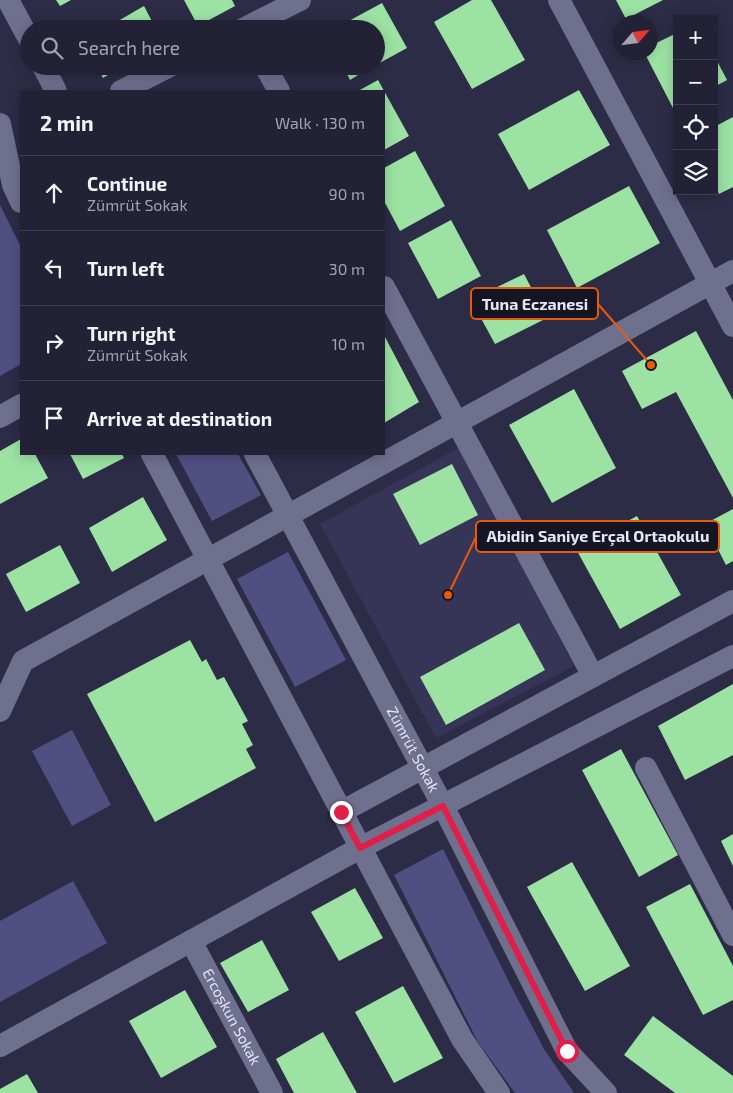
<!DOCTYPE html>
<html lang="en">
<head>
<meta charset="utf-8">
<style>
  body { margin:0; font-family:"Exo 2",sans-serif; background:#2e2e41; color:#f1f3f6 }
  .controls { position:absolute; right:15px; top:15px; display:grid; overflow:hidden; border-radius:0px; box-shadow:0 2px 12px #0003 }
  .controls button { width:45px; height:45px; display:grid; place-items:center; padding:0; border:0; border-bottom:1px solid #3f3e50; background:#222135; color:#f1f3f6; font:25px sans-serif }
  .compass { position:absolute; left:613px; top:15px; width:45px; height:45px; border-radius:50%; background:#222135; box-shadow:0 2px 12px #0003; rotate:62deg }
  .stop { position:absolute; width:15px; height:15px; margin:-11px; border:4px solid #e11d48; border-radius:50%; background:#fff }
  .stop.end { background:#e11d48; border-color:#fff; box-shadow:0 1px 5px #0008 }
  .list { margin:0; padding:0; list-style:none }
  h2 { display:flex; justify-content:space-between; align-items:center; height:65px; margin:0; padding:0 20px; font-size:21px }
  h2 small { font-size:16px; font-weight:400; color:#a2a3ad }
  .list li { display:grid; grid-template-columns:32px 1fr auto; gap:15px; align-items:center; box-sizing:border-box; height:75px; padding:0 20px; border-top:1px solid #3f3e50 }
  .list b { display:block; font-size:19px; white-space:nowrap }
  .list p { margin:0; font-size:16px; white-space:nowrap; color:#a2a3ad }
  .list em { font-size:16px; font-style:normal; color:#a2a3ad }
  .icon { flex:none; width:28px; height:28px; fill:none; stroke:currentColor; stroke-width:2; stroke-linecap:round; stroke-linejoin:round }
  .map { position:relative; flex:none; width:733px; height:1093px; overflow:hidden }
  .search { position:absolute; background:#222135; box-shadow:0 2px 12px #0003; left:20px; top:20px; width:365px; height:55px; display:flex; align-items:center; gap:12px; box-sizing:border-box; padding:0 18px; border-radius:28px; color:#a2a3ad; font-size:19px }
  .panel { position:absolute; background:#222135; box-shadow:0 2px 12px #0003; left:20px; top:90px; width:365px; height:365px; border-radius:0px }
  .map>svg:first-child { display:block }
  .built { fill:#363557 }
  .green { fill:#514f82 }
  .building { fill:#9be2a3 }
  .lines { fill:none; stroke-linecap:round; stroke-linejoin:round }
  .street { stroke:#6f6f8e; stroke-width:22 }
  .route { stroke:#e11d48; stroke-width:6 }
  .labels { text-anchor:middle; stroke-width:5; stroke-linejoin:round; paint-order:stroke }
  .street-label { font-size:15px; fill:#e6e6f8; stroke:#161622 }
  .leader { fill:none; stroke:#e8590c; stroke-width:2 }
  .callout-dot { fill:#e8590c; stroke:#161622; stroke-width:2 }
  .callout { fill:#161622; stroke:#e8590c; stroke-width:2 }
  .callout-label { font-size:16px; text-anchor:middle; font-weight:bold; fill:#e6e6f8 }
</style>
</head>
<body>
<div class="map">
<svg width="733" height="1093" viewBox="0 0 733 1093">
  <rect width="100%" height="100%" fill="#2d2c47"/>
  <path class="built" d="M460,447L574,666L436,738L320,524Z"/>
  <g class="green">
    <path d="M0,205L21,247V364L0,376Z"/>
    <path d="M176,454H238L261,495L212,521Z"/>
    <path d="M288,552L346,660L295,687L237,579Z"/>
    <path d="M72,730L111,805L72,826L32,751Z"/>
    <path d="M443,849L512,988L544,1049L574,1093H515L478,1042L394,875Z"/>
    <path d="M73,881L107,943L0,1002V921Z"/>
  </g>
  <g class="building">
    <path d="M56,0H71L60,6Z"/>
    <path d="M184,0H232L235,6L198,26Z"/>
    <path d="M472,0H491L525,60L472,89L434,22Z"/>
    <path d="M616,0H663L626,19Z"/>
    <path d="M382,3L407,48L376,65V29H334Z"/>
    <path d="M144,6L156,29H122L118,21Z"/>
    <path d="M677,33V106L673,108L644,52H650V46Z"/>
    <path d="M714,55L727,80L714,87Z"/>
    <path d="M97,66H123L103,78Z"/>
    <path d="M343,66H373L350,80Z"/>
    <path d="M378,80L409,136L384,150V91H358Z"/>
    <path d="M579,90L610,145L529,190L498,134Z"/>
    <path d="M733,117V187L719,194L714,184V127Z"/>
    <path d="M415,151L445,206L400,231L384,201V168Z"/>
    <path d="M629,186L660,243L577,288L547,230Z"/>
    <path d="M451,220L481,276L438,299L408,243Z"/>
    <path d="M524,274L547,318L495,344L471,300Z"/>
    <path d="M696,331L733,400V498L676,392L642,409L622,371Z"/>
    <path d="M384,335L419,402L384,423Z"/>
    <path d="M574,389L616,468L552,503L509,425Z"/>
    <path d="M21,439V454H35L48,478L0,504V451Z"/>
    <path d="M70,454H122L124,458L83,479Z"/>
    <path d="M452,464L478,515L420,545L393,494Z"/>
    <path d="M143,497L167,540L112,572L89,528Z"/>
    <path d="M733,509V561L726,565L705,524Z"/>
    <path d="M637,516L681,595L620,629L576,549Z"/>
    <path d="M60,545L80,583L26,612L6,574Z"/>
    <path d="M519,623L545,670L446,725L420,677Z"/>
    <path d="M190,640L202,662L206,659L217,680L224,677L248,721L242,724L253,745L246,749L256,768L155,822L87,694Z"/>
    <path d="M733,684V755L685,780L658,726Z"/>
    <path d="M621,749L678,855L639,877L582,770Z"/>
    <path d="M733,834V866L721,841Z"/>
    <path d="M572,862L630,966L585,991L527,887Z"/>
    <path d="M690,884L733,966V1000L703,1015L646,907Z"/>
    <path d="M355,888L383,938L339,961L311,912Z"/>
    <path d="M262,940L289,990L248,1012L220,963Z"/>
    <path d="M403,986L443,1058L394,1083L355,1012Z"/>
    <path d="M185,990L217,1047L161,1078L129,1021Z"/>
    <path d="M653,1016L733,1076V1093H675L624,1055Z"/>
    <path d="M323,1032L357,1093H294L276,1059Z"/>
    <path d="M27,1074L38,1093H0V1089Z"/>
  </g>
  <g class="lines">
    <g class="street">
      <path d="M8,0L29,39"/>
      <path d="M559,0L733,326"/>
      <path d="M243,29L300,0"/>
      <path d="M43,66L56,91"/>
      <path d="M265,66L279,91"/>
      <path d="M121,91L170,66"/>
      <path d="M0,124L13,185L21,202"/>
      <path d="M384,287L593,676"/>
      <path d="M0,417L21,405"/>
      <path d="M152,454L462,1039L499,1093"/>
      <path id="s1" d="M255,454L443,806L567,1051L606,1093"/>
      <path d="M0,711L23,661L733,271"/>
      <path d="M646,768L733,935"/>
      <path d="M341,812L733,601"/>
      <path id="s2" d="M191,941L272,1093"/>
      <path d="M0,1046L360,848L733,656"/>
    </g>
  </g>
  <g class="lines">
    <path class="route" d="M341,812L360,848L443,806L567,1051"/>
  </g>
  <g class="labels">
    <g class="street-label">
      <text dy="5" stroke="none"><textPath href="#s1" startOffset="335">Zümrüt Sokak</textPath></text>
      <text dy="5" stroke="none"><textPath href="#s2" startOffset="86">Ercoşkun Sokak</textPath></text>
    </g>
  </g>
  <path class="leader" d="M651 365L598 304M448 595L476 537"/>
  <g class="callout-dot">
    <circle cx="651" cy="365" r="5"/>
    <circle cx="448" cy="595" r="5"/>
  </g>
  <g class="callout">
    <rect x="471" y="288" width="127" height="31" rx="5"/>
    <rect x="476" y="521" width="243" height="31" rx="5"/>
  </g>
  <g class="callout-label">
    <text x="535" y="310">Tuna Eczanesi</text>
    <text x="598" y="542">Abidin Saniye Erçal Ortaokulu</text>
  </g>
</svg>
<div class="controls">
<button>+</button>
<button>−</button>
<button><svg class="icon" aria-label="locate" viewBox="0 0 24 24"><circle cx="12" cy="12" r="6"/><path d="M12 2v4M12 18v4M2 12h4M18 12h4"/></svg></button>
<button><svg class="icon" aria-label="layers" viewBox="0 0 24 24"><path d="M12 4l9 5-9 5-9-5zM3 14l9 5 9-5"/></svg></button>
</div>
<svg class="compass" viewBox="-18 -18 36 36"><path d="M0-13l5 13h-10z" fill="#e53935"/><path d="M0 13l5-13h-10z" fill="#a2a3ad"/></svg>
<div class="stop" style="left:567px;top:1051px"></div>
<div class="stop end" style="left:341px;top:812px"></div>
<div class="search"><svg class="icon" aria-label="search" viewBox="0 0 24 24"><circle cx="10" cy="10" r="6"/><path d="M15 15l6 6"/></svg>Search here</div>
<section class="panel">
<h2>2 min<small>Walk · 130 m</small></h2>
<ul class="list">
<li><svg class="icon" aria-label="ahead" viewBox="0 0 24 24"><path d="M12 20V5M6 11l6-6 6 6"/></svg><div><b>Continue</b><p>Zümrüt Sokak</p></div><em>90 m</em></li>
<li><svg class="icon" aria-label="left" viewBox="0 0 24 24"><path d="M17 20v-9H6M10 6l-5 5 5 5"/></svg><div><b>Turn left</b></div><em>30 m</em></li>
<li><svg class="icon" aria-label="right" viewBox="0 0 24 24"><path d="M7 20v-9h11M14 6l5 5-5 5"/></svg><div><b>Turn right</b><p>Zümrüt Sokak</p></div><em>10 m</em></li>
<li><svg class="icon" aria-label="arrive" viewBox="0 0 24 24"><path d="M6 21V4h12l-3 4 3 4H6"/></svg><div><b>Arrive at destination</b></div></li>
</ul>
</section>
</div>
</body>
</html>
